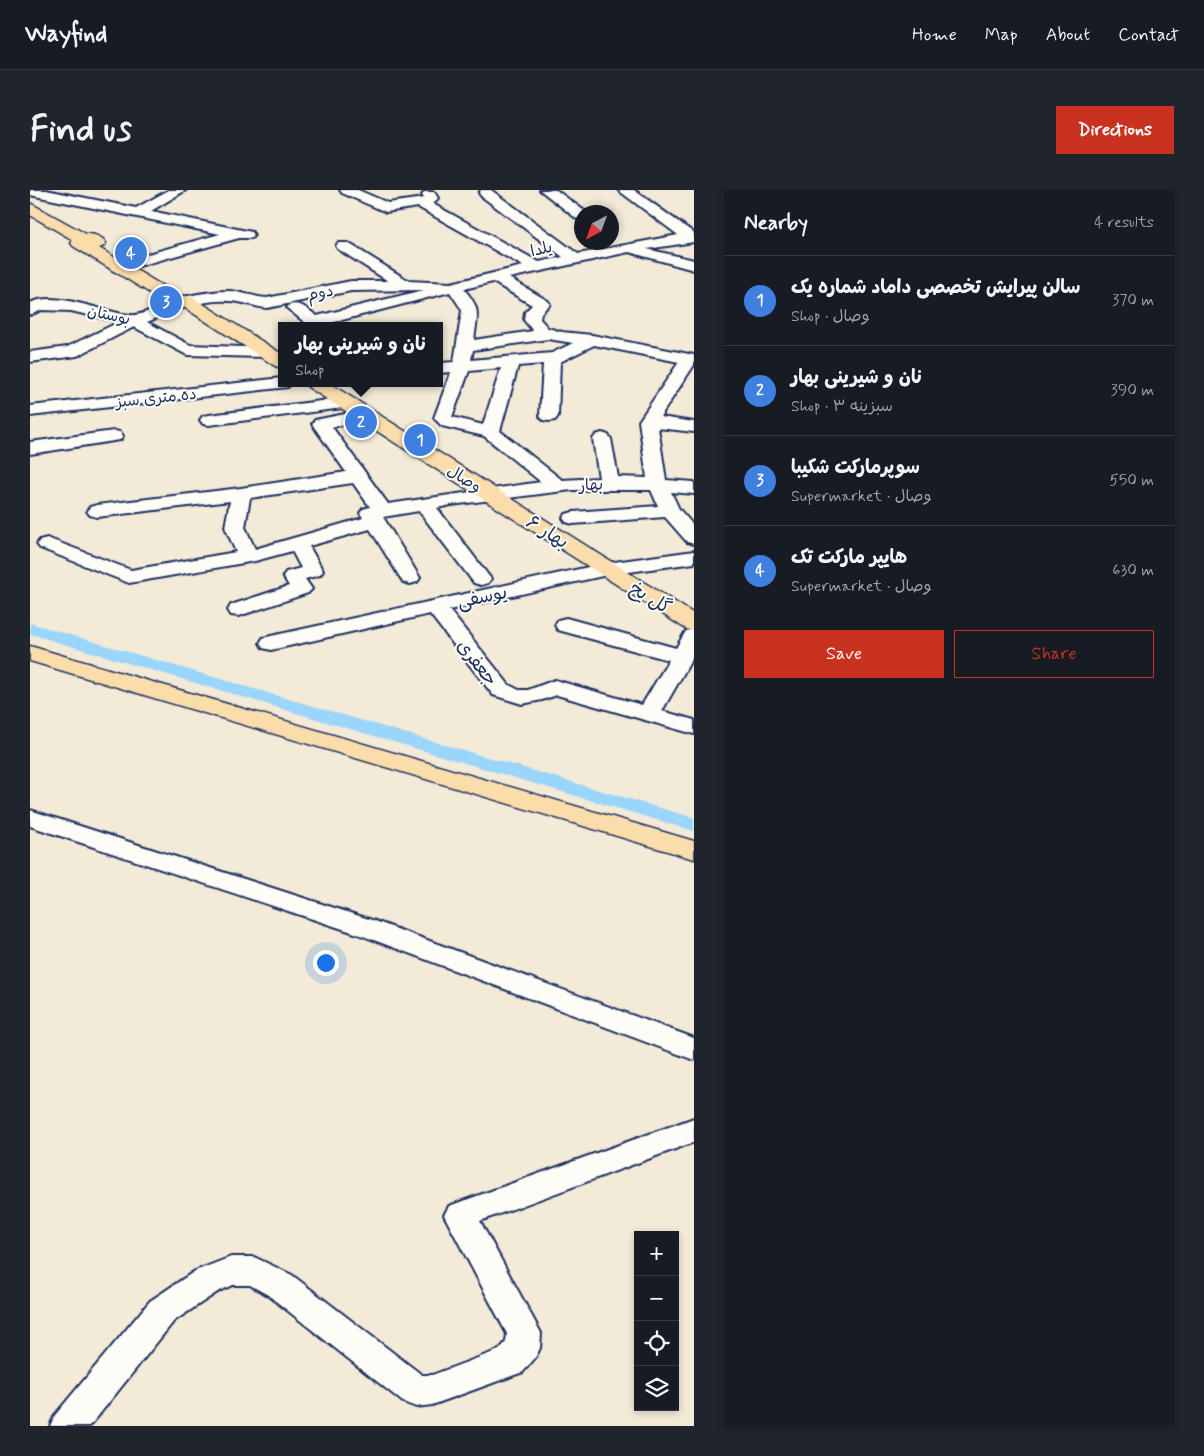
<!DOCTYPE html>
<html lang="en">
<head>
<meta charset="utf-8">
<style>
  body { margin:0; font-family:Mynerve,"Playpen Sans Arabic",sans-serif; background:#20242c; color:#f1f3f6 }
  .controls { position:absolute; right:15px; bottom:15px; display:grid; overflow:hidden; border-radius:0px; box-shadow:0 2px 8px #0003 }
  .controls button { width:45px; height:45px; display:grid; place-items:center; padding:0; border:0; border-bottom:1px solid #363941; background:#171b24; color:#f1f3f6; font:25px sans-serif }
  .compass { position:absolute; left:544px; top:15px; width:45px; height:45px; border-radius:50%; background:#171b24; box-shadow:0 2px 8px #0003; rotate:221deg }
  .you { position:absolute; left:295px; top:772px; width:18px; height:18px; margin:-12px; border:4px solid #fff; border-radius:50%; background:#1a73e8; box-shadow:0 0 0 8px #1a73e833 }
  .badge { display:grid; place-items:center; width:32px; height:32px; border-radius:50%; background:#c8321e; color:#fff; font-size:16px; font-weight:700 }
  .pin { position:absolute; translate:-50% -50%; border:2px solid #fff; box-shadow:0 1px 5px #0006 }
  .popup { position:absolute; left:248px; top:132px; width:165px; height:65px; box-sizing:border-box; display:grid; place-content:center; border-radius:0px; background:#171b24; filter:drop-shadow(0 1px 4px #0005); font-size:16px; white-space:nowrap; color:#9ea1a6 }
  .popup b { font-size:19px; color:#f1f3f6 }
  .popup::after { content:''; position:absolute; left:50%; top:100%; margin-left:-10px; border:10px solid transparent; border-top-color:#171b24 }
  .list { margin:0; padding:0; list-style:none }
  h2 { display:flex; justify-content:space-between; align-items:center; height:65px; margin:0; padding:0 20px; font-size:21px }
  h2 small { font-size:16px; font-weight:400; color:#9ea1a6 }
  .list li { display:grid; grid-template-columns:32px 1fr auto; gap:15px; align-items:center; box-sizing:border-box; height:90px; padding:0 20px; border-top:1px solid #363941 }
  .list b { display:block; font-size:19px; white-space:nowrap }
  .list p { margin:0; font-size:16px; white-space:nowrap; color:#9ea1a6 }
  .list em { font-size:16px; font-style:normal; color:#9ea1a6 }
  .actions { display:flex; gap:10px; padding:15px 20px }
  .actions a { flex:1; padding:11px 0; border:1px solid #c8321e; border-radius:0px; text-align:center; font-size:18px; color:#c8321e }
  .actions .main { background:#c8321e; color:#fff }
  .icon { flex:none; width:28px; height:28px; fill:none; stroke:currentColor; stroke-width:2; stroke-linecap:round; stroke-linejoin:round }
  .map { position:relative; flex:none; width:664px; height:1236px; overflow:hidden; border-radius:0px }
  header { display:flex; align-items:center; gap:30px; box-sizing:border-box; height:70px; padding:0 25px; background:#171b24; border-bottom:1px solid #363941 }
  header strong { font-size:24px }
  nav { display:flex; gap:28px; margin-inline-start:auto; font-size:18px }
  .intro { display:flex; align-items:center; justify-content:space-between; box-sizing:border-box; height:120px; padding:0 30px }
  h1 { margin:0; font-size:35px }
  .button { padding:12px 22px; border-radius:0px; background:#c8321e; color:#fff; font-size:18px; font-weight:700 }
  main { display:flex; gap:30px; padding:0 30px }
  aside { flex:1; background:#171b24; border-radius:0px; box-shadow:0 2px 8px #0003 }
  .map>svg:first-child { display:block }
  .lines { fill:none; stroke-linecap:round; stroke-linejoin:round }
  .canal { fill:#9ad5fb; fill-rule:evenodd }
  .minor-casing { stroke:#1b2f5e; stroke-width:4 }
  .major-casing { stroke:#1b2f5e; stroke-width:3 }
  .minor { fill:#fdfcf7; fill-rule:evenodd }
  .major { fill:#fbddab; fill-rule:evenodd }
  .labels { text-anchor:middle; stroke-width:4; stroke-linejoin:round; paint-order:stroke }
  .far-street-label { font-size:16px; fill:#1b2f5e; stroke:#fdfcf7 }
  .street-label { font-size:19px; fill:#1b2f5e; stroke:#fdfcf7 }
</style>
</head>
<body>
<header>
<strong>Wayfind</strong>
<nav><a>Home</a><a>Map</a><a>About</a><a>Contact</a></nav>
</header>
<div class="intro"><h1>Find us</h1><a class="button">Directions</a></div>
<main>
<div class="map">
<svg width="664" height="1236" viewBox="0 0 664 1236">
  <rect width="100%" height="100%" fill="#f3ead8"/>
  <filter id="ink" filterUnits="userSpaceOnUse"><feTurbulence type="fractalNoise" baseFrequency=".02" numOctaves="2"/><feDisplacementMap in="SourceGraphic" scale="10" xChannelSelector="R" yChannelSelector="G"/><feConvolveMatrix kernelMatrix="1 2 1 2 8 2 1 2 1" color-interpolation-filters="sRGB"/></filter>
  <g filter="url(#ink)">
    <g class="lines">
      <path class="canal" d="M0,433L664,628V641L0,444Z"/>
      <g class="minor-casing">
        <g id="minor">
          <path d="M0,0H16L106,18L139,0H156L121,21L217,41L222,42L224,45L222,48H209L87,82L82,80L79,77L82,74L190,44L0,5Z"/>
          <path d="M310,0H328L358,13L394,8L392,5L394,2H404L408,8L403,14L509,72L533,67L451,6L449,3L451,0H461L548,64L648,45L588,0H604L664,43V52L617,59L664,70V80L599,62L479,88L518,111L520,114L511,123L510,129L518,138L532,142L562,145L664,165V175L630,227L664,232V242L628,238L636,290L664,292V304L641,302L649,319L664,336V354L657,352L635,327L543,334L536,332L533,328L536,324L543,322L628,316L621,300H542L421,315L407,318L461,389L458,393L451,395L444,393L389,321L353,327L390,388L387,392L380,394L373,392L340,339L279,356L293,381L290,385L275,389L282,399L278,403L209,426L201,425L198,420L201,415L259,396L253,386L256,382L271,378L262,361L225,371L99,393L10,358L7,354L10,350L17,348L101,380L206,362L195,337L200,311L67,327L60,325L57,321L60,317L67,315L211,298L316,282L282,234L285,230L335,220L341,221L344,225L341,229L302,237L358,314L511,292L454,246L412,236L404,228L421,182L410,183V173L424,172L432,120L420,102L289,136L278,135L257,118L259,115C271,112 278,120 287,126L394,100L321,101L237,118C224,117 212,111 199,111C170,109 144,121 117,132L160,155L241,158L243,162L241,166L235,167L157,165L104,137L47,166L0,172V162L37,157L89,132L41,121L12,120L0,125V113C25,100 74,123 101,125C112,127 144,109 158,106C172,103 186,101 200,101C212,102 224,107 237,108L321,91H358L308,59L306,56L308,53H318L379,91L421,93L493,76L388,17L356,22L312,3ZM463,92L502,115L495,122L494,130L503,141L444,150C447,125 452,120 434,99ZM518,149L543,153L522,163L441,170L443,160ZM564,155L649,172L609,231L617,288L588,287L581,249L578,245L572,243L566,245L563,249L569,288L532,290L470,241L488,176L513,174L510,226L513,230L519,231L525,230L528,226L530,172ZM471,178L453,235L422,227L439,181ZM323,293L340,317L333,319L330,323L333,328L225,359L215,337L220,308Z"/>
          <path d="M510,0H526L556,22H552V30L547,29Z"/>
          <path d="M252,188V193H261L258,197L0,226V216Z"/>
          <path d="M315,208L321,209L324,213L321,217L179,235L173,234L170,230L173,226L179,225Z"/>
          <path d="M84,241L90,242L93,246L90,250L0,264V252Z"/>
          <path d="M664,361V373L577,385L419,420L479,495L489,500H498L525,490L612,515L639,470L528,440L525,435L528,430L536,428L646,458L656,441L664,439V465L632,521L664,530V544L527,505L512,510L492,514L463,505L400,424L241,460L233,458L230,453L233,448L241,446L577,373Z"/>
          <path d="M0,620L345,731L664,848V870L325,743L0,636Z"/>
          <path d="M664,928V952L450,1031L511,1143L510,1158L505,1168L493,1182L402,1215L386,1217L373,1212L238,1105L220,1095H203L189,1101L144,1131L60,1236H20L25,1225L120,1111L165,1081L201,1067H224L262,1085L392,1185H402L469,1160L476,1152L477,1144L414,1025L419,1016Z"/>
        </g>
      </g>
      <g class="major-casing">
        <g id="major">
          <path d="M0,13L56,44C64,44 72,46 76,53L74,56L69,58L148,105L162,107L252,164V178L245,176L152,116L138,114L43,56L41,53L43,50L0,25Z"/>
          <path d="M276,193H299L664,424V441L656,439L278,197Z"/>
          <path d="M0,456L664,651V669L0,471Z"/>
        </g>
      </g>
      <use href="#minor" class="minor"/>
      <use href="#major" class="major"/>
    </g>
  </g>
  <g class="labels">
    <g class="far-street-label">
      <text transform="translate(511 58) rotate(-13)" y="6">یلدا</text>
      <text transform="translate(290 102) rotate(-12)" y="6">دوم</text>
      <text transform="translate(79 124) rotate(12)" y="6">بوستان</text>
      <text transform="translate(126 207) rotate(-6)" y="6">ده متری سبز</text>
      <text transform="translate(435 288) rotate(32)" y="6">وصال</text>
      <text transform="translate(561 294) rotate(-3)" y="6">بهار</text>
    </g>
    <g class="street-label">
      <text transform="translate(518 341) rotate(32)" y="7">بهار ۶</text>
      <text transform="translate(452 406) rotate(-12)" y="7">یوسفی</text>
      <text transform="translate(621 407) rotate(32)" y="7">گل یخ</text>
      <text transform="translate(448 472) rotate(52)" y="7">جعفری</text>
    </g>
  </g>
</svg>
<div class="controls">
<button>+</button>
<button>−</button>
<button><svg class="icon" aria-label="locate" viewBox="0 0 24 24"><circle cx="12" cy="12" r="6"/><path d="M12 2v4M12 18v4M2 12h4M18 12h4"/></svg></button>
<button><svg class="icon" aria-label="layers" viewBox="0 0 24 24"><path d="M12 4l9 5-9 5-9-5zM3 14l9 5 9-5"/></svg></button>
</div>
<svg class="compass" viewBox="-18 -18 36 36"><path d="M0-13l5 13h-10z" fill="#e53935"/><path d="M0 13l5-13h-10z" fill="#9ea1a6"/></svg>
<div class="you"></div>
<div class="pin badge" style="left:390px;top:250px;background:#3f7fe0">1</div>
<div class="pin badge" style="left:331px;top:232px;background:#3f7fe0">2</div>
<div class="popup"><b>نان و شیرینی بهار</b>Shop</div>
<div class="pin badge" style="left:136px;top:112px;background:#3f7fe0">3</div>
<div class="pin badge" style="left:101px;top:63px;background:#3f7fe0">4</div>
</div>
<aside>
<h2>Nearby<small>4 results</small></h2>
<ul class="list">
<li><span class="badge" style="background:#3f7fe0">1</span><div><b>سالن پیرایش تخصصی داماد شماره یک</b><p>Shop · وصال</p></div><em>370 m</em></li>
<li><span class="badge" style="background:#3f7fe0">2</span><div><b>نان و شیرینی بهار</b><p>Shop · سبزینه ۳</p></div><em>390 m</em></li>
<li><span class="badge" style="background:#3f7fe0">3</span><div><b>سوپرمارکت شکیبا</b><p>Supermarket · وصال</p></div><em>550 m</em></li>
<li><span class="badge" style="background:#3f7fe0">4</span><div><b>هایپر مارکت تک</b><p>Supermarket · وصال</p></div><em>630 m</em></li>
</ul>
<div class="actions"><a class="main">Save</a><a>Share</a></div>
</aside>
</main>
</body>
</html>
